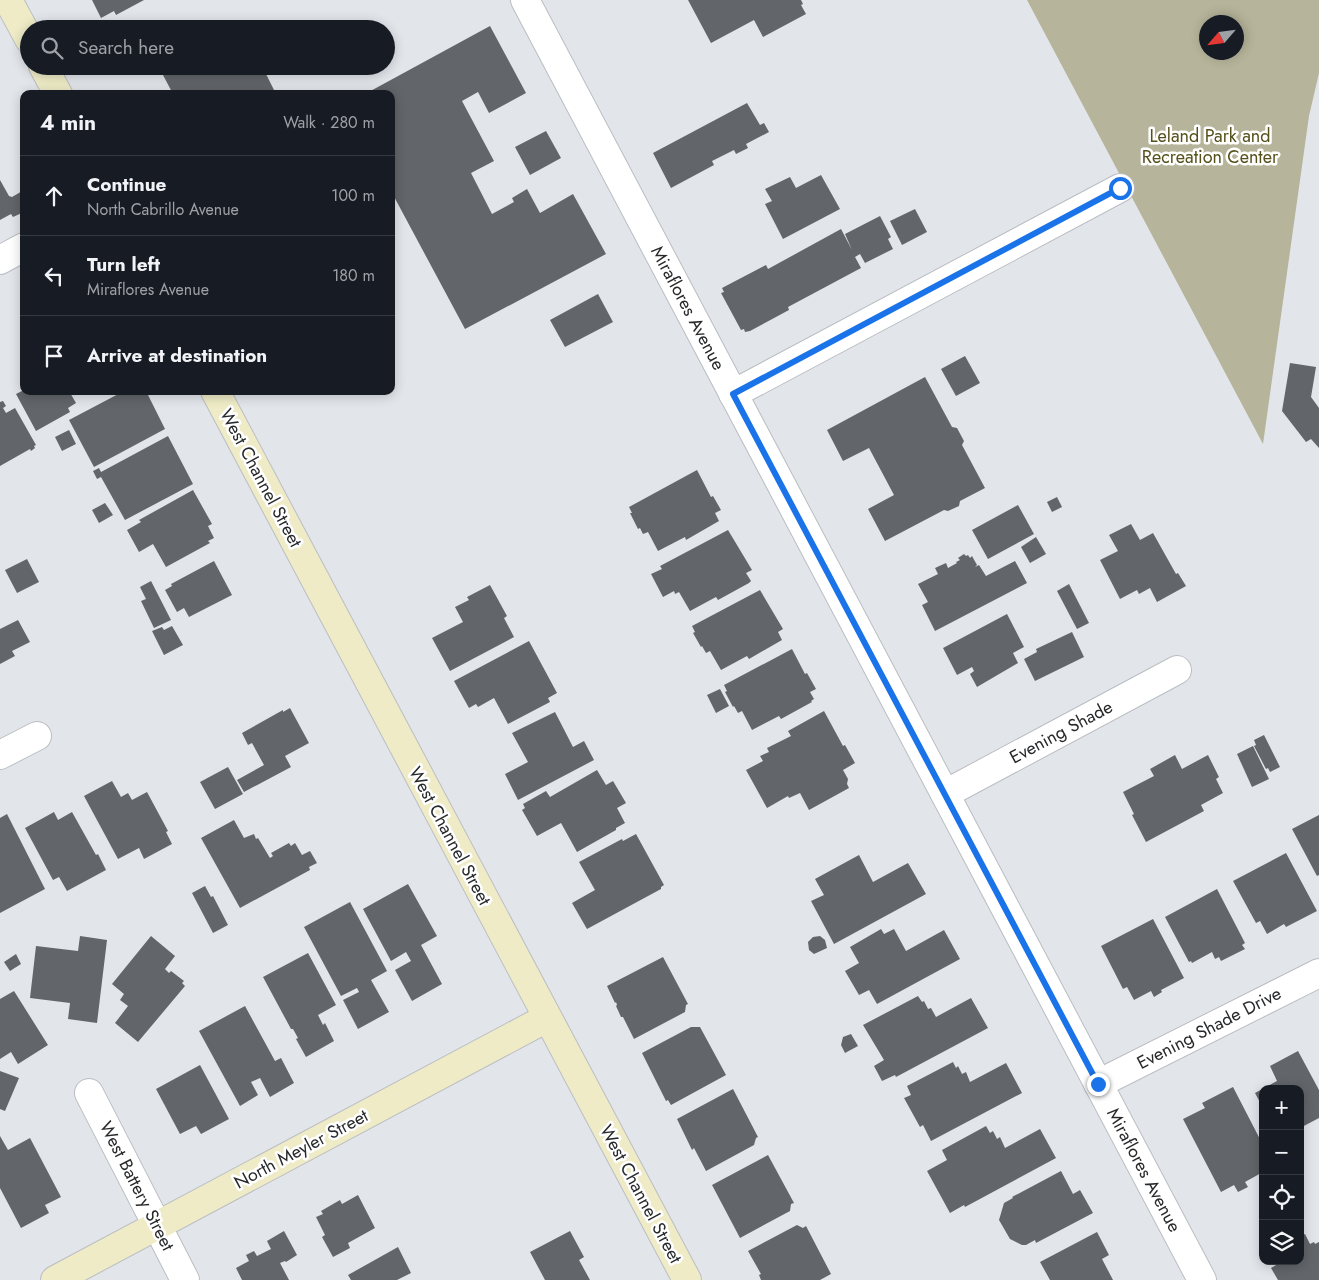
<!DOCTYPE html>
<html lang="en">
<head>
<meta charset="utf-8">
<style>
  body { margin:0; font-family:Jost,sans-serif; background:#20242c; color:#f1f3f6 }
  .controls { position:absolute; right:15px; bottom:15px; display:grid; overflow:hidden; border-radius:10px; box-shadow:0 2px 12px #0003 }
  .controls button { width:45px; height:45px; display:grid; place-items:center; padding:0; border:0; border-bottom:1px solid #363941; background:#171b24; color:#f1f3f6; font:25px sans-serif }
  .compass { position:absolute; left:1199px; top:15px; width:45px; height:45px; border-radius:50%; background:#171b24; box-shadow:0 2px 12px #0003; rotate:242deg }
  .stop { position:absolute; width:15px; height:15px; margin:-11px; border:4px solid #1a73e8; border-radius:50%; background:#fff }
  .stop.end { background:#1a73e8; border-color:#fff; box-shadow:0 1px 5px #0008 }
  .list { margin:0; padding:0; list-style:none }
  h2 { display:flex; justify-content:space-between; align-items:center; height:65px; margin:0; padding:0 20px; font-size:21px }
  h2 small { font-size:16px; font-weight:400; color:#9ea1a6 }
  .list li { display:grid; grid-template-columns:32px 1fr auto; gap:15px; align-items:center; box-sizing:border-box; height:80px; padding:0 20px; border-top:1px solid #363941 }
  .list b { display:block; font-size:19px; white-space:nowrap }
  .list p { margin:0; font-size:16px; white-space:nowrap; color:#9ea1a6 }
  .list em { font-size:16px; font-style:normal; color:#9ea1a6 }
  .icon { flex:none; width:28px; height:28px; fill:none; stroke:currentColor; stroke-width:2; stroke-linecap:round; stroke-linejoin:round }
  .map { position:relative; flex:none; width:1319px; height:1280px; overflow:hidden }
  .search { position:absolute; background:#171b24; box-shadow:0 2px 12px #0003; left:20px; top:20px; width:375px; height:55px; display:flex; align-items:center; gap:12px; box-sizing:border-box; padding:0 18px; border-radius:28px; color:#9ea1a6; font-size:19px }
  .panel { position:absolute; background:#171b24; box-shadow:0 2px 12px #0003; left:20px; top:90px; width:375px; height:305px; border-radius:10px }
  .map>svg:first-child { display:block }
  .green { fill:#b6b49a; fill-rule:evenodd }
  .building { fill:#626569 }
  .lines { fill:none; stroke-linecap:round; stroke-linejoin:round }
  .street-casing { stroke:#babec2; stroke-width:30 }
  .secondary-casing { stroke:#babec2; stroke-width:30 }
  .street { stroke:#fff; stroke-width:28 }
  .secondary { stroke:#eeebc6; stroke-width:28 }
  .route { stroke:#1a73e8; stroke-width:6 }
  .labels { text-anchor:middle; stroke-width:5; stroke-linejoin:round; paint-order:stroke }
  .park-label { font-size:18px; fill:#55501b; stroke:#fff }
  .street-label { font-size:18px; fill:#28292b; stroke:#fff }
</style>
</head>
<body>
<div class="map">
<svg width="1319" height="1280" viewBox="0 0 1319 1280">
  <rect width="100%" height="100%" fill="#e2e6eb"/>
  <path class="green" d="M1027,0H1319V73L1309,116L1263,444ZM1206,22H1236V52H1206Z"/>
  <g class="building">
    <path d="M92,0H144L116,15L114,11L101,18Z"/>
    <path d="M688,0H801L803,4L801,5L806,14L763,37L754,20L711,43Z"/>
    <path d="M490,26L526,93L489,113L478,92L462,101L494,161L471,173L492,214L514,202L512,198L527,189L540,213L573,194L606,254L465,329L391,191V94H365Z"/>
    <path d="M180,66H262L276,94H173L163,75Z"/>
    <path d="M747,103L760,125L764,123L769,132L746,144L748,148L736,154L734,150L712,161L714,165L671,188L653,153Z"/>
    <path d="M546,131L561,158L530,175L515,147Z"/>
    <path d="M821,175L840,209L783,239L765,204L772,201L765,189L790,177L796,188Z"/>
    <path d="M0,180L9,196L12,197L24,190V212L13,217L11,214L0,220Z"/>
    <path d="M915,209L927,232L902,245L890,221Z"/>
    <path d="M880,216L891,237L888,239L893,249L865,263L860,254L855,257L861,268L788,307L789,310L750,331L745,332L744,329L741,330L721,293L724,292L722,288L766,265L768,269L841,229L852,250L845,234Z"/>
    <path d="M598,294L613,322L565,347L550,320Z"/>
    <path d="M965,356L980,383L956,396L941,369Z"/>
    <path d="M1290,363L1316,367L1311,397L1319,408V448L1311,439L1306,442L1282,411Z"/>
    <path d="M925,377L952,427L957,428L964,441L962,445L985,488L960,501L959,506L948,511L944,510L885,541L868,509L894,495L869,448L843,461L827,430Z"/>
    <path d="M24,390V391H69L76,403L68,408L70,412L36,431L16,394Z"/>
    <path d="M124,391H146L165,429L94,467L69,420Z"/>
    <path d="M3,401L6,406L3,408L6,413L15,408L36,445L34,446L35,448L31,451L30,449L0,466V402Z"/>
    <path d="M69,430L76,444L62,451L55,437Z"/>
    <path d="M168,436L193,484L125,520L101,477L97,479L93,471L99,468L101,472Z"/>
    <path d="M697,470L711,497L713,496L721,510L715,513L719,521L686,540L685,537L658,551L648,532L643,534L640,528L638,529L630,513H632L629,507Z"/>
    <path d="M193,490L212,524L208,526L214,538L208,541L210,543L166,567L153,544L139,552L127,530L141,522L139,520Z"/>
    <path d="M1057,497L1062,507L1052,512L1047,502Z"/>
    <path d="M105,503L113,515L99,523L92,510Z"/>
    <path d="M1018,505L1034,534L988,559L972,530Z"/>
    <path d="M1131,524L1140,540L1153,533L1176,574L1178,573L1186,586L1157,602L1150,588L1139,594L1137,590L1120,599L1100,560L1118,551L1109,535Z"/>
    <path d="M728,530L752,570L746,573L751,581L749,583L718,600L716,597L690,611L679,592L675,594L674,591L663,597L651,574L662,569L660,566Z"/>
    <path d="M1036,537L1046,554L1030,563L1021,547Z"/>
    <path d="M964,554L966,556L968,555L970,558L972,556L977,565L975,567L979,565L986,576L1015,561L1027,583L935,631L922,605L928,602L918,584L938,574L935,568L946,563L948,568L957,563L956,562L960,560L958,558Z"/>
    <path d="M27,559L39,582L17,593L5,570Z"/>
    <path d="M214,561L232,595L189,617L184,608L177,612L165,590L172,586L171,584Z"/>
    <path d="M151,581L171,620L154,628L141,601L146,599L140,587Z"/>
    <path d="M1069,584L1089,623L1077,629L1057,591Z"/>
    <path d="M490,585L507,616L504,618L514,637L450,671L432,638L463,622L455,607L469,600L467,597Z"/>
    <path d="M760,590L783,629L778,632L782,640L749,659L747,656L721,670L710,651L706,653L702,646L701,647L693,633L695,632L692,626Z"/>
    <path d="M1007,614L1024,647L1013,653L1018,663L977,687L970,674L974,671L972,667L957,675L943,648Z"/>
    <path d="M18,620L30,642L12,651L15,656L0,664V629Z"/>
    <path d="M172,626L183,645L164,655L152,631L162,627L164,630Z"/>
    <path d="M1072,632L1084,657L1035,681L1024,659L1037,652L1036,649Z"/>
    <path d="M529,641L557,693L548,698L550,702L508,724L494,698L478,707L476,704L469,708L454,681Z"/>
    <path d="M792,649L805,674L807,673L816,689L810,692L814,699L811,701L812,702L781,719L779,716L752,730L742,711L738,713L734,706L733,707L725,692L727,691L724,685Z"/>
    <path d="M720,689L729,706L716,713L707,695Z"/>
    <path d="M290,708L309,743L285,756L291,767L244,792L237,780L264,765L252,743L248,745L242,733L283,710V712Z"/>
    <path d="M824,711L843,746L845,745L855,763L843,770L848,779L847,784L849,788L809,810L800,793L789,798L788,796L767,808L746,770L763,761L760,756L769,752L767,748L791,736L788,731Z"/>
    <path d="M555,712L573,747L584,741L594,760L518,800L505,774L528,762L512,733Z"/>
    <path d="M1264,735L1280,767L1270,772L1268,768L1266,769L1254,746L1256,745L1254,740Z"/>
    <path d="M1253,746L1269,779L1252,787L1237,754Z"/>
    <path d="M1175,755L1182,769L1208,755L1219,777L1216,779L1223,793L1201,805L1204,811L1146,842L1132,815L1134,814L1123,792L1154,776L1150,769Z"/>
    <path d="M228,767L243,794L215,809L200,782Z"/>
    <path d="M597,770L606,785L613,781L626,803L617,808L625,823L616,828V830L577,852L561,823L537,836L522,810L525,808L523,804L546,791L550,797Z"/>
    <path d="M112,781L121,797L128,793L132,800L147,792L168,831L166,832L172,844L144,859L139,848L118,859L84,796Z"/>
    <path d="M54,812L58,820L72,812L96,855L98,854L106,870L67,891L59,877L53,880L25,828Z"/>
    <path d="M7,814L45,889L0,913V818Z"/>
    <path d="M1319,815V875L1317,876L1292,829Z"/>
    <path d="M234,820L244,838L254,834L256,839L258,838L270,858L273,856L271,853L289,843L291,846L295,843L302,855L310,851L317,863L309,867L310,870L240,908L201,838Z"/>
    <path d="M636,834L664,885L661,887V889L587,929L572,903L595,890L579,862L622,839L623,841Z"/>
    <path d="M1286,853L1317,911L1286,927L1284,924L1267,934L1260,921L1256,923L1233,881Z"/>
    <path d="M859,855L873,882L908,863L926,894L834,944L811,901L824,895L815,879Z"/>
    <path d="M408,884L437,936L421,945L442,984L412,1001L395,970L411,961L406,952L391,961L363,909Z"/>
    <path d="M205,886L211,897L213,896L228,925L213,933L192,893Z"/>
    <path d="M1217,889L1245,943L1242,945L1245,949L1221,961L1219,957L1215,959L1212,952L1192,963L1191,961L1189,962L1165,917Z"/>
    <path d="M350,902L387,971L371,980L389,1012L358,1029L343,1000L359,992L357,988L341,996L304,927Z"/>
    <path d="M1153,919L1184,978L1161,990L1162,992L1154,997L1151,991L1134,1000L1127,987L1123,989L1101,946Z"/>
    <path d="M881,929L884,934L894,929L906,951L944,930L960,959L877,1004L869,990L859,995L845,971L859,963L850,947Z"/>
    <path d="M80,936L107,940L97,1023L68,1019L70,1003L30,998L36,946L78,951Z"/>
    <path d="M151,936L175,956L165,969L169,973L171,971L184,981L182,983L185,986L138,1042L115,1023L128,1006L120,1000L124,994L112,984Z"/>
    <path d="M820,936L825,940L827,948L814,954L809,950L808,942L813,937Z"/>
    <path d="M308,953L336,1005L318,1015L323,1025L325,1023L334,1041L306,1057L296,1039L298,1038L293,1029H291L263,977Z"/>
    <path d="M16,954L21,964L10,971L4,962Z"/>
    <path d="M663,957L688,1004L686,1005L685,1012L634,1039L623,1017H621L616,1006L617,1005L616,1002L615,1003L607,986Z"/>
    <path d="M14,991L48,1045L18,1064L11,1052L0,1059V999Z"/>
    <path d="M918,996L922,1002L924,1001L928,1009L931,1008L936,1017L971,998L988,1028L896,1077L895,1075L882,1081L874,1066L884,1060L863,1025Z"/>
    <path d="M245,1006L275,1061L281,1058L294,1083L270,1097L260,1078L251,1082L258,1095L240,1106L199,1031Z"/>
    <path d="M691,1027H700L726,1075L671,1105L668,1100L666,1101L642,1053Z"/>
    <path d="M851,1034L858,1046L845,1053L841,1045L843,1037Z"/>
    <path d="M1298,1051L1319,1090V1118L1300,1128V1089H1263V1108L1255,1093L1277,1081L1270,1066Z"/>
    <path d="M953,1062L956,1068L958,1066L962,1074L966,1072L970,1082L1006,1063L1022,1093L931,1141L923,1125L920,1127L904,1098L911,1095L907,1086Z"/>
    <path d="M200,1065L229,1119L201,1134L196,1126L180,1134L156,1089Z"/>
    <path d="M0,1071L19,1078L5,1111L0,1109Z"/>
    <path d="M1233,1087L1263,1145V1172L1245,1182L1248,1187L1238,1192L1234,1185L1221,1192L1183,1119L1205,1108L1202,1103Z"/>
    <path d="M733,1089L758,1137L756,1138L754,1145L706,1171L694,1148L692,1150L677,1119Z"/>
    <path d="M986,1126L990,1133L993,1131L997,1139L1000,1137L1005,1148L1040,1129L1056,1158L965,1207L964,1205L950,1213L927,1171L947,1160L942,1150Z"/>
    <path d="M0,1136L8,1150L30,1138L61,1197L45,1205L49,1213L21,1228L0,1188Z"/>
    <path d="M768,1155L794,1203L791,1204L790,1211L740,1238L712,1185Z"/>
    <path d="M1061,1171L1073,1194L1080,1190L1093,1213L1036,1243L1035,1240L1026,1245H1022L1010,1239L999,1220L1004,1203L1013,1198L1012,1197Z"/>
    <path d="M358,1195L375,1228L348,1243L350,1248L333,1257L322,1237L325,1235L316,1217L323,1214L321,1211L340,1200L342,1204Z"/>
    <path d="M797,1225L803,1228L806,1226L831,1274L820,1280H761L759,1275L761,1274L748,1251Z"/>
    <path d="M284,1231L297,1255L286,1262L285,1261L280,1263L289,1280H242L236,1268L249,1261L246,1255L254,1251L257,1256L271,1249L267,1241Z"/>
    <path d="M570,1231L584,1257L579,1260L590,1280H545L530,1252Z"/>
    <path d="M1097,1232L1109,1255L1102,1259L1113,1280H1050L1040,1262Z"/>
    <path d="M1305,1234L1310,1244L1314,1242L1315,1244L1319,1242V1280H1278L1271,1268L1283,1261H1300V1236Z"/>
    <path d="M398,1247L411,1273L397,1280H351L348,1275Z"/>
  </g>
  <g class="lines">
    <g class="street-casing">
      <g id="street">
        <path d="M525,0L1202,1280"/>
        <path d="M0,260L24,247"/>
        <path d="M733,394L1120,188"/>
        <path d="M0,755L37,736"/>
        <path d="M945,794L1177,670"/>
        <path d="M1098,1084L1319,973"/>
        <path d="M89,1093L185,1280"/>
      </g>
    </g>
    <g class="secondary-casing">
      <g id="secondary">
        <path d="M8,0L29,39"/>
        <path d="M43,66L58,94"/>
        <path d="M215,391L687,1280"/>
        <path d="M55,1280L547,1018"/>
      </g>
    </g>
    <use href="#street" class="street"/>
    <use href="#secondary" class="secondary"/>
  </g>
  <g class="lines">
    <path class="route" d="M1098,1084L733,394L1120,188"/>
  </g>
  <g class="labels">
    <g class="park-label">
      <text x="1210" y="142">Leland Park and<tspan x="1210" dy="21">Recreation Center</tspan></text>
    </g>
    <g class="street-label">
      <text transform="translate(688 308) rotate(62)" y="6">Miraflores Avenue</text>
      <text transform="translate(261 478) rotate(62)" y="6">West Channel Street</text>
      <text transform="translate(1061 732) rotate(-28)" y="6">Evening Shade</text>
      <text transform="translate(450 836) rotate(62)" y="6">West Channel Street</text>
      <text transform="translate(1209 1028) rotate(-27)" y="6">Evening Shade Drive</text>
      <text transform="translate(301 1149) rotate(-28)" y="6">North Meyler Street</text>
      <text transform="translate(1144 1170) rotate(62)" y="6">Miraflores Avenue</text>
      <text transform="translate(137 1186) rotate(63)" y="6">West Battery Street</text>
      <text transform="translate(641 1194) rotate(62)" y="6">West Channel Street</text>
    </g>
  </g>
</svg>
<div class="controls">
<button>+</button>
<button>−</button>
<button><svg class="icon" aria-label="locate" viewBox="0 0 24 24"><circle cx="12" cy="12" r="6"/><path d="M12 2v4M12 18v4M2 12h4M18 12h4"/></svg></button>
<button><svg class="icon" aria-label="layers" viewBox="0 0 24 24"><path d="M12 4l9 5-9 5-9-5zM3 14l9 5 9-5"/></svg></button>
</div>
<svg class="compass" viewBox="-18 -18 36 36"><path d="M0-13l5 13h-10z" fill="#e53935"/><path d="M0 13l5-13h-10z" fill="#9ea1a6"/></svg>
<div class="stop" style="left:1120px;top:188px"></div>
<div class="stop end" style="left:1098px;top:1084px"></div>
<div class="search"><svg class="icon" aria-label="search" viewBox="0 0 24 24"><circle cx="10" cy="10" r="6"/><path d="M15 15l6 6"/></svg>Search here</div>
<section class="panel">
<h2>4 min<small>Walk · 280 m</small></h2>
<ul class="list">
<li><svg class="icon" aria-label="ahead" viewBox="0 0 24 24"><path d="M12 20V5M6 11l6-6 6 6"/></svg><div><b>Continue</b><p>North Cabrillo Avenue</p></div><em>100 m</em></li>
<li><svg class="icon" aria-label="left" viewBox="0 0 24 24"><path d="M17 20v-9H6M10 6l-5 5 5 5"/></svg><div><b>Turn left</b><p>Miraflores Avenue</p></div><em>180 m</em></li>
<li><svg class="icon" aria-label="arrive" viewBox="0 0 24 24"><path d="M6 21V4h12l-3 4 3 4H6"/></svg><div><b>Arrive at destination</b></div></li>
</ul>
</section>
</div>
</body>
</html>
